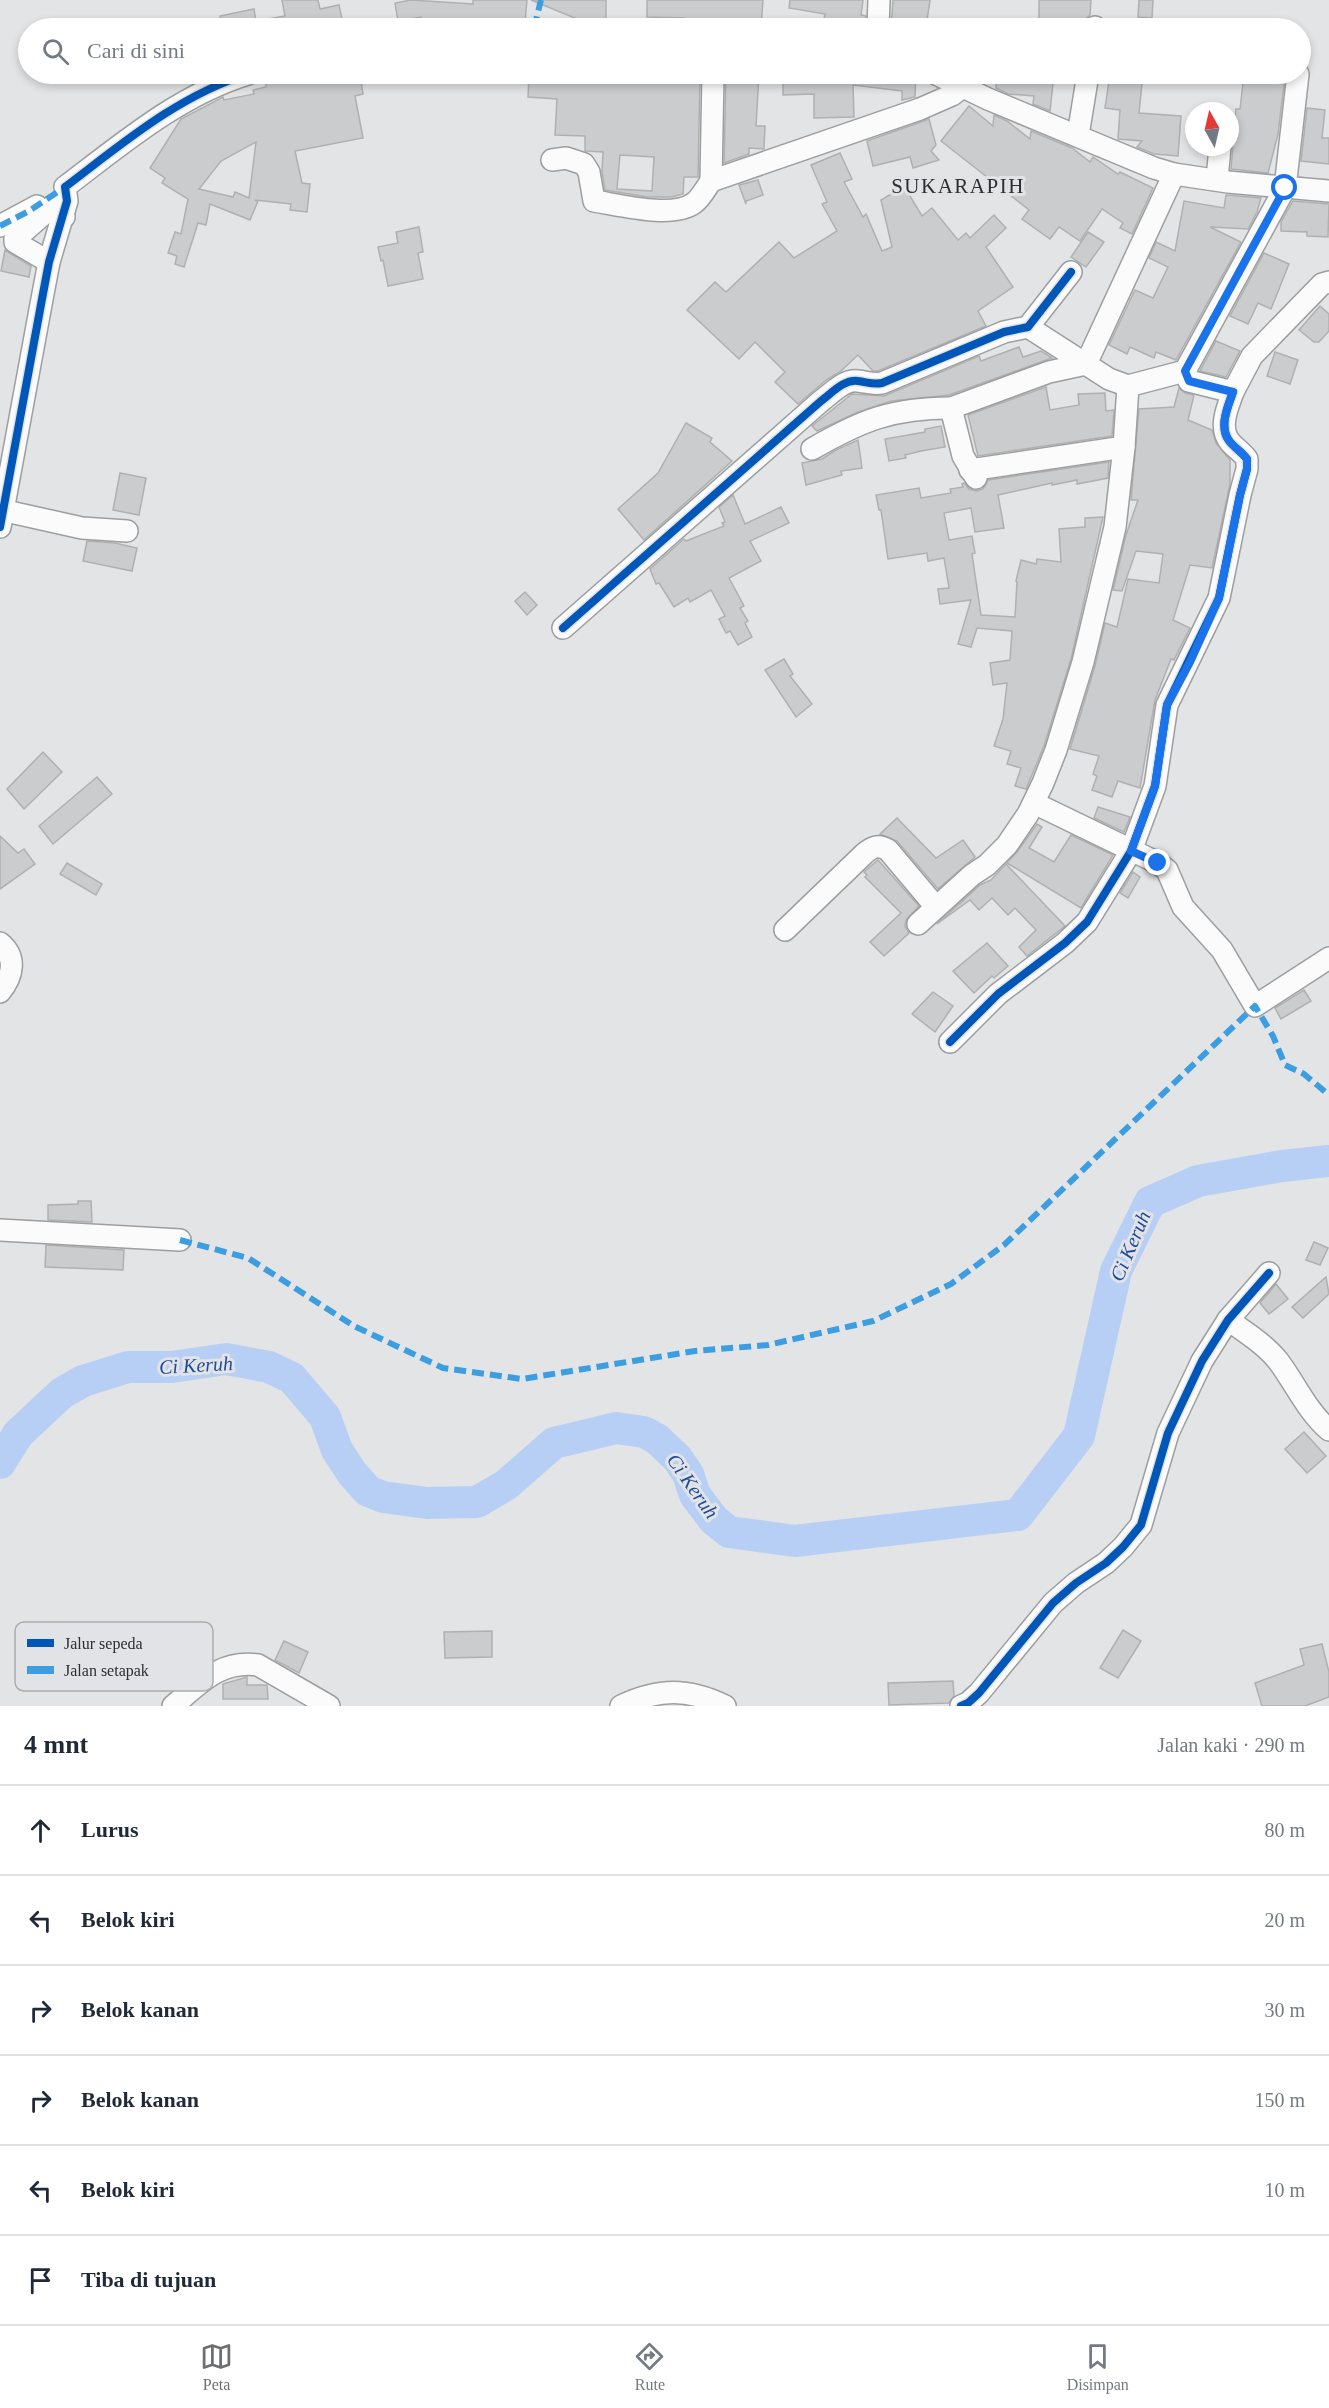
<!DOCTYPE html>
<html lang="id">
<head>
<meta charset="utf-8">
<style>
  body { margin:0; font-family:Georgia,serif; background:#f2f2f3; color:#1f2937 }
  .compass { position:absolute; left:1185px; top:102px; width:54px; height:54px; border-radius:50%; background:#fff; box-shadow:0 3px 9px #0003; rotate:352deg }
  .stop { position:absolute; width:18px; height:18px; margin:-14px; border:4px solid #1a73e8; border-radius:50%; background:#fff }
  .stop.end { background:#1a73e8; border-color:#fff; box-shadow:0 2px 6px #0008 }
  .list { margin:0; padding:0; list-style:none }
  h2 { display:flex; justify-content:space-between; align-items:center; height:78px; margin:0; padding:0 24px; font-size:26px }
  h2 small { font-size:20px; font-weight:400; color:#747a83 }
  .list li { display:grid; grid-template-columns:39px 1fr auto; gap:18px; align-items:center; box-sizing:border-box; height:90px; padding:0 24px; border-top:2px solid #e0e1e3 }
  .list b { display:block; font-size:22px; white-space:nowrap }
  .list em { font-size:20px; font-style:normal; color:#747a83 }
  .icon { flex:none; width:33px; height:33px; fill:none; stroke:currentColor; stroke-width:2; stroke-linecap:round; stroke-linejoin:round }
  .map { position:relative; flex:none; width:1329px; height:1706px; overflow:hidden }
  .search { position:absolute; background:#fff; box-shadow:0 3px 9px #0003; left:18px; right:18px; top:18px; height:66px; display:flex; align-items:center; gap:15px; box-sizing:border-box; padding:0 21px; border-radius:33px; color:#747a83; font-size:22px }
  .sheet { height:618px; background:#fff }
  nav { display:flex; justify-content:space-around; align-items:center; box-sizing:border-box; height:84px; border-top:2px solid #e0e1e3; background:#fff; font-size:16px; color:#747a83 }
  nav a { display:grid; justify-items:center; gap:3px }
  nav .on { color:#6d6e6f }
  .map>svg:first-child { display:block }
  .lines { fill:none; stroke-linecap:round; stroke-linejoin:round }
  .river { stroke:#b8cff5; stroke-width:32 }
  .building { fill:#cbcccd; stroke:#b0b0b1; stroke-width:1.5; fill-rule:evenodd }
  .minor-casing { stroke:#9d9e9f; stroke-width:24 }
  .minor { stroke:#fbfbfb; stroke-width:21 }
  .quiet { stroke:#3d9de1; stroke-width:6; stroke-dasharray:12 6; stroke-linecap:butt }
  .cycleway-casing { stroke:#e2e3e6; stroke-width:11 }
  .cycleway { stroke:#0057b8; stroke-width:8 }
  .route { stroke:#1a73e8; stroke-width:8 }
  .labels { text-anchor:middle; stroke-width:6; stroke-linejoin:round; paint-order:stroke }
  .water-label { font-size:20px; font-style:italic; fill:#1e4b98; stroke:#e2e3e6 }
  .quarter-label { font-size:21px; letter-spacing:1.5px; fill:#2e2e30; stroke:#e2e3e6 }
  .key { fill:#e2e3e6; stroke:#acadaf; stroke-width:1.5 }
  .key-label { font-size:16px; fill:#2e2e30 }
</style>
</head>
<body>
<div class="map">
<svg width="1329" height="1706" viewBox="0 0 1329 1706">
  <rect width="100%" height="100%" fill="#e3e4e5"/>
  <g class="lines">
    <path class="river" d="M0,1463L18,1434L62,1393L83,1381L128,1367H172L226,1359L269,1367L292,1378L325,1417L337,1450L352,1473L368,1491L383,1497L427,1503L477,1502L506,1485L554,1443L616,1428L644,1432L657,1439L677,1458L688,1474L695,1495L714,1520L729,1532L795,1541L1018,1515L1079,1436L1116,1271L1150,1202L1198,1181L1282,1166L1329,1161"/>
  </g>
  <g class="building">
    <path d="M282,0H318L320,9L339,5L344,28H222L220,16L254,9L256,21L285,16Z"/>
    <path d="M411,0L473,4V0H527L525,22L521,21V28H423L421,17L398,21L395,3Z"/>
    <path d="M531,0H606V26L582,25V21Z"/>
    <path d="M647,0H763L761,27L717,20H683L684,18L647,17Z"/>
    <path d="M790,0H863L861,15L866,16L865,28H822L825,14L789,8Z"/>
    <path d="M893,0H930L926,28H891Z"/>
    <path d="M1039,0H1091L1090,15L1084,20L1082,28H1039Z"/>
    <path d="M1139,0H1153L1152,18L1138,17Z"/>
    <path d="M329,74H360L363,94L355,96L363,138L295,151L302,183L310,184L307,212L290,210L291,204L255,200L258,201L250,220L210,204L206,225L198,223L184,267L175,264L177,256L168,253L175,232L181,234L188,199L162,183L165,178L150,168L181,119L223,97L224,100L254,94L253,90L266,87V83L279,81L280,83ZM256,142L249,198L235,192L233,197L199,189L221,161Z"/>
    <path d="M529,74L700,75L698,177H684L683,194L672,197H647L605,190L602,171L603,152L585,151V136L555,135L557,99L528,97ZM620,155L654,157L652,191L617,189Z"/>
    <path d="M726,74H759L756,126H765L764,149L749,148V154L724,163Z"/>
    <path d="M783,74H916L915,97L902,100V91L853,85L854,117L814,118V94L783,95Z"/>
    <path d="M997,74H1054L1050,111L1033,104L1034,96L1008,94L996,88Z"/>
    <path d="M1110,74H1143L1139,113L1181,116L1178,156L1154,154L1137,147L1142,141L1118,139L1120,110L1105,108Z"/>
    <path d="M1244,74L1285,76L1278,134L1268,173L1231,169L1236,109H1240Z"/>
    <path d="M969,106L993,126L994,115L1007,121L1030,139L1031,131L1072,148L1090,162L1093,157L1118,174L1120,172L1153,188L1132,234L1120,228L1123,223L1102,209L1080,241L1059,227L1050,239L1022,219L1029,210L941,141Z"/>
    <path d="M1307,108L1325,110L1322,138H1329V164L1301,161Z"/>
    <path d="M929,119L936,145L931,151L939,160L913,168L910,157L873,166L867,141Z"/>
    <path d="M840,153L852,179L844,182L863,217L866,214L882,251L892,247L881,200L904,186L922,216L932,208L958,240L966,233L970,238L994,215L1006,228L986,247L1013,287L978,311L986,326L878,371H873L858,355L841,371L826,380L798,404L775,382L785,372L755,342L739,359L687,310L715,282L726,292L779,242L794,258L837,231L822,204L827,202L811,165Z"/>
    <path d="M758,180L763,195L746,201V204L739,185Z"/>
    <path d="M1226,195L1261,198L1257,212L1248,229L1210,227L1241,242L1176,360L1156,352L1154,358L1130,347L1127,354L1109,345L1135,290L1153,298L1168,267L1149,258L1156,242L1175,251L1184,201L1224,208Z"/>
    <path d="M1293,201L1329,204L1328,237L1307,236V232L1281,231V222Z"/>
    <path d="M419,227L423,252L418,253L423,279L388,286L383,260L381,261L378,247L398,243L396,232Z"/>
    <path d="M1088,232L1104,242L1086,267L1071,257Z"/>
    <path d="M5,250L31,266L29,277L1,271Z"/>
    <path d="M1264,253L1289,264L1271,309L1258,303L1248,324L1230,316Z"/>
    <path d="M1320,306L1329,314V331L1319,342H1314L1299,330Z"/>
    <path d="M1216,341L1240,351L1226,377L1200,371Z"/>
    <path d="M1019,347L1023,357L1041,351L1052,358L949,395L891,401L858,412L817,431L812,426L852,394L884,396L979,356L981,361Z"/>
    <path d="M1275,352L1298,360L1290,384L1267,376Z"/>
    <path d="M1046,387L1050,410L1079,405L1078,394L1105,393L1106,411L1114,410L1112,436L978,456L968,415Z"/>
    <path d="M1179,388L1185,393L1194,395L1188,420L1212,430L1216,443L1230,460V484L1212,568L1190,565L1173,620L1190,628L1174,660L1171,659L1155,700L1140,788L1118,781L1112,797L1092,790L1097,776L1093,774L1099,756L1070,749L1095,666L1105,623L1117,627L1128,579L1159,583L1163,554L1136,551L1122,591L1113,590L1126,535L1138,500H1131L1139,409L1174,407Z"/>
    <path d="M686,423L712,438L710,442L732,461L644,540L618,509L658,473Z"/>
    <path d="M941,426L945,447L921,451L905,455L906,458L889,461L885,439L925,432V429Z"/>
    <path d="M858,440L862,468L841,471L842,475L806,485L802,463L822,459L836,450Z"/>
    <path d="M1109,462L1108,478L1077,484V480L1052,485V483L998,495L1004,528L975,532L971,508L944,513L949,540L972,536L975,553L972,554L981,615L1015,617L1017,582L1016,581L1021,560L1036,564L1037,559L1061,562L1059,529L1085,527V518L1103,517L1071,659L1044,746L1026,789L1015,786L1021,768L1007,764L1011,751L994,746L1003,719L1007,683L993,685L990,663L1010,660L1012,631L977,628L971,647L958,644L971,600L940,604L938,589L949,588L944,558L928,561L927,553L888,559L881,510H879L876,495L919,488L921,498L951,493L950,489L963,487L962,484L964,483L969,489L977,491L983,489L988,480Z"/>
    <path d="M120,473L146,478L139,515L113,510Z"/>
    <path d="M733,495L745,524L781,507L789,523L750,541L761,561L729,578L744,606L740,608L748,621L745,623L752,637L738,645L730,631L726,633L719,619L725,616L711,590L690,602L688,598L674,607L659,583L656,584L650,569L684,539L686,541L724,526L722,523L725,522L719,507Z"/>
    <path d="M87,541L115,543L137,548L132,571L83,561Z"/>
    <path d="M525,592L537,605L527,615L515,601Z"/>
    <path d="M784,659L793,674L790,676L812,704L796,717L765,670Z"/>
    <path d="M43,752L62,772L24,809L7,789Z"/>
    <path d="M97,777L112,794L53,844L39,826Z"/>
    <path d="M1098,807L1130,817L1124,832L1094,818Z"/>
    <path d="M897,818L936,858L963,840L975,857L938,889L897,841L880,834Z"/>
    <path d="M1037,824L1042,827L1029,848L1054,862L1071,835L1113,855L1081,908L1007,863L1017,852Z"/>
    <path d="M0,836L18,853L24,849L35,864L0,889Z"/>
    <path d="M878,860L919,906L906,920L905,926L909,933L884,956L870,942L901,913L865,877L867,875L864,872Z"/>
    <path d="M67,863L102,884L96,895L60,874Z"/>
    <path d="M1006,864L1065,926L1027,956L1019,947L1036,930L1015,908L1008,915L992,898L979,910L970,900L937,924L980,885L991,880Z"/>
    <path d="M1133,872L1140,877L1128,898L1120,893Z"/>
    <path d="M987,943L1008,966L994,978L992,976L974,993L953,971Z"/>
    <path d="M1304,990L1311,1001L1281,1019L1275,1008Z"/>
    <path d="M933,992L953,1006L935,1032L912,1014Z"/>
    <path d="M78,1201H91L92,1222L48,1220V1205L78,1204Z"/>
    <path d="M1314,1242L1328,1248L1320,1265L1306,1260Z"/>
    <path d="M46,1245L124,1250L123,1270L45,1267Z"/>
    <path d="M1326,1277L1329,1294L1303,1318L1292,1307Z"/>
    <path d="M1276,1284L1288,1299L1269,1314L1260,1303Z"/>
    <path d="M1304,1432L1326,1456L1307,1473L1285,1449Z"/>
    <path d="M1123,1630L1141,1641L1118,1678L1100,1668Z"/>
    <path d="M492,1631V1657L445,1658L444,1632Z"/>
    <path d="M284,1641L308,1652L299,1673L275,1660Z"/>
    <path d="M1322,1644L1329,1672V1697L1305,1706H1262L1255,1683L1304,1665L1300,1649Z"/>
    <path d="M247,1677V1685H267L268,1699H223V1684Z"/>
    <path d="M953,1681L954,1696L949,1703L889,1705L888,1683Z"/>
  </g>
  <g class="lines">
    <g class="minor-casing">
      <g id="minor">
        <path d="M878,28L879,0"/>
        <path d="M1095,28V27"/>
        <path d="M936,74L988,99L1154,168L1174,174L1228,182L1329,191"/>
        <path d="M1078,135L1088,74"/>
        <path d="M552,160L566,158L584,164L589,172L594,201C620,205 673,219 694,203C701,198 706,188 711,181L920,109L952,95L964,86"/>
        <path d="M1217,179L1220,147"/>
        <path d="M711,181L713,74"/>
        <path d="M0,226L37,206"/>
        <path d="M49,262L15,242V239L54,205L60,204L64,217"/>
        <path d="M1028,327L1109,379L1128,386L1185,371L1285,188L1298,74"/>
        <path d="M1185,371L1189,381L1233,392L1252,356L1322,284L1329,282"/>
        <path d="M812,449C862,420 893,408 951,408"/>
        <path d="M970,470L1124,447L1128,386"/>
        <path d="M976,478L963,456L951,408L1049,372L1086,364L1174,174"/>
        <path d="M1,510L82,528L127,531"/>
        <path d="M0,527L42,299L49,262L67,201L65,187C122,144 179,95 248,74"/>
        <path d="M563,628L821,401C832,393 844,379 858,381C867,382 873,385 882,383L1004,332L1028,327L1071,272"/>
        <path d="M1034,803L1158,863L1167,870L1183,907L1222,950L1255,1006L1329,958"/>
        <path d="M918,924L972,875L987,865L1007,845L1028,814L1043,783L1056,750L1083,662L1115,527L1124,447"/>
        <path d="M785,930L864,854C872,847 878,844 888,850L936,907"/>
        <path d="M0,943C17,957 13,976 0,992"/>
        <path d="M950,1042L998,994L1065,943L1087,922L1131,851L1155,786L1167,705L1219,598L1240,495L1247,469V459C1242,452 1235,448 1230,442C1218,428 1228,406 1233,392"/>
        <path d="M0,1230L180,1240"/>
        <path d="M1228,1320C1245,1332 1266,1345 1279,1362C1296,1385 1307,1411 1329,1430"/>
        <path d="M173,1706C200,1683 220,1660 258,1665L329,1706"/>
        <path d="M621,1706C659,1688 688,1688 725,1706"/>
        <path d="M961,1706L968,1703L979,1693L1053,1603L1076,1583L1106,1563L1123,1547L1141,1525L1168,1433L1202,1361L1228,1320L1269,1273"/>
      </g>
    </g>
    <use href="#minor" class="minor"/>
    <g class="quiet">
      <path d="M534,28L541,0"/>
      <path d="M0,226L29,211L65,187"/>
      <path d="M180,1240L248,1258L354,1326L443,1368L522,1379L695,1351L768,1345L873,1321L951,1284L1004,1245L1255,1006L1273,1036L1285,1065L1304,1074L1329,1095"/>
    </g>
    <g class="cycleway-casing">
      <g id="cycleway">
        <path d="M0,527L42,299L49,262L67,201L65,187C122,144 179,95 248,74"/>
        <path d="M563,628L821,401C832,393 844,379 858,381C867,382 873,385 882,383L1004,332L1028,327L1071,272"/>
        <path d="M950,1042L998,994L1065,943L1087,922L1131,851L1155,786L1167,705L1219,598L1240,495L1247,469V459C1242,452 1235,448 1230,442C1218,428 1228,406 1233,392"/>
        <path d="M961,1706L968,1703L979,1693L1053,1603L1076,1583L1106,1563L1123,1547L1141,1525L1168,1433L1202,1361L1228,1320L1269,1273"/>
      </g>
    </g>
    <use href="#cycleway" class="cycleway"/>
  </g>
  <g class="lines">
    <path class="route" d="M1158,863L1131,851L1155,786L1167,705L1190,662L1219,598L1240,495L1247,469V459C1242,452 1235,448 1230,442C1218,428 1228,406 1233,392L1189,381L1185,371L1285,188"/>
  </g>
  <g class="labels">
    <g class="water-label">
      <text transform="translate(1130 1246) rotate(-67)" y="7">Ci Keruh</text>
      <text transform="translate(196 1365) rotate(-3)" y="7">Ci Keruh</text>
      <text transform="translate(693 1486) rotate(55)" y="7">Ci Keruh</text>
    </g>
    <g class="quarter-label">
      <text x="958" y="193">SUKARAPIH</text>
    </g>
  </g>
  <rect x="15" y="1622" width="198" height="69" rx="9" class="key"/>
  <rect x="27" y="1639" width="27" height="8" fill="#0057b8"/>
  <rect x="27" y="1666" width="27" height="8" fill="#3d9de1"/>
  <g class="key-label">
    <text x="64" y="1649">Jalur sepeda</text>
    <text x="64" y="1676">Jalan setapak</text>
  </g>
</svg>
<svg class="compass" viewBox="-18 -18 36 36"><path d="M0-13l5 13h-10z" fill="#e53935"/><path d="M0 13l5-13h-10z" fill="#747a83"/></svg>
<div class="stop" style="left:1285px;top:188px"></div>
<div class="stop end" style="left:1158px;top:863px"></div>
<div class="search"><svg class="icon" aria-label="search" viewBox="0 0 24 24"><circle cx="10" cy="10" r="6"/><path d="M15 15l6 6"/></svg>Cari di sini</div>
</div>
<section class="sheet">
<h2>4 mnt<small>Jalan kaki · 290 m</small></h2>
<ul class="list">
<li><svg class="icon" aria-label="ahead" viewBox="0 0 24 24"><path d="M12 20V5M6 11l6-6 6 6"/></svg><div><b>Lurus</b></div><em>80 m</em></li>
<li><svg class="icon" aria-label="left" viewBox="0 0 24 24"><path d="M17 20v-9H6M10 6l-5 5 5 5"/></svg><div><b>Belok kiri</b></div><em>20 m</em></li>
<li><svg class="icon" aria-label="right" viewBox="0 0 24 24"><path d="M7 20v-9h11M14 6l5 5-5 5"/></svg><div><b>Belok kanan</b></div><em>30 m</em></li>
<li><svg class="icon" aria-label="right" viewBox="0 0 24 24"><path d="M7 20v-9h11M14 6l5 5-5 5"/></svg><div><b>Belok kanan</b></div><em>150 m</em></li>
<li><svg class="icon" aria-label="left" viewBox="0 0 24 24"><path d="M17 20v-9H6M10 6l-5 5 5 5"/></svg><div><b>Belok kiri</b></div><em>10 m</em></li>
<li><svg class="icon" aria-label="arrive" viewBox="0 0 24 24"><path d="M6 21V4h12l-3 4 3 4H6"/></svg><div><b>Tiba di tujuan</b></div></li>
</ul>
</section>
<nav>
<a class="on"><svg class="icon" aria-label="map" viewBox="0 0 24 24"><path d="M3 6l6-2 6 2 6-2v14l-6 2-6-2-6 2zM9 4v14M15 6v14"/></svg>Peta</a>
<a><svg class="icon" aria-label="directions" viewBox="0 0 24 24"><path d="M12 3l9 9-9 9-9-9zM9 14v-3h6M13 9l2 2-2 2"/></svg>Rute</a>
<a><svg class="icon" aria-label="saved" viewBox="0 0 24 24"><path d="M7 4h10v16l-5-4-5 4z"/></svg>Disimpan</a>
</nav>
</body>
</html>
